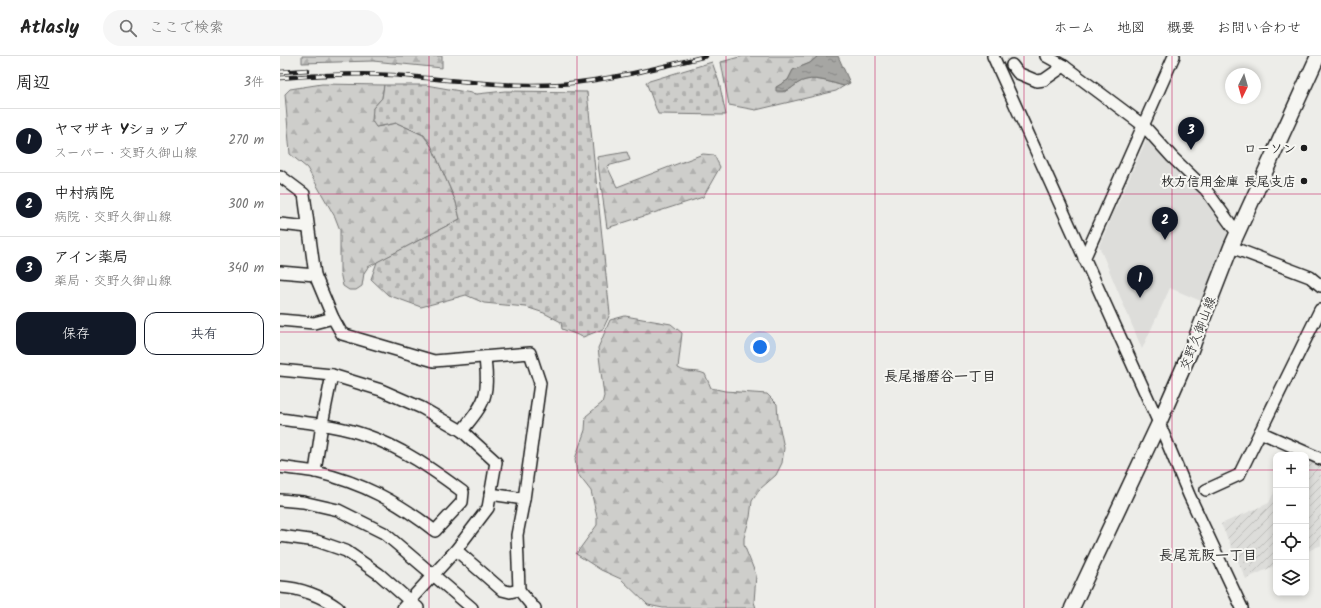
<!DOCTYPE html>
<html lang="ja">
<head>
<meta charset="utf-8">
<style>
  body { margin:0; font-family:Kalam,"Klee One",sans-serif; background:#f6f6f6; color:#222 }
  .controls { position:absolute; right:12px; bottom:12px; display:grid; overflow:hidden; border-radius:8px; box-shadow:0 2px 6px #0003 }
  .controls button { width:36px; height:36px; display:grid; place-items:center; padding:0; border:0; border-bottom:1px solid #e0e0e0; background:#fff; color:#222; font:20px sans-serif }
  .compass { position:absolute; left:945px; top:12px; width:36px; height:36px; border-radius:50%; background:#fff; box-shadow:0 2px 6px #0003; rotate:185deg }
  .you { position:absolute; left:480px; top:291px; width:14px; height:14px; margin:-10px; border:3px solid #fff; border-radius:50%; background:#1a73e8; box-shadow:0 0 0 6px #1a73e833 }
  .badge { display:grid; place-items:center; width:26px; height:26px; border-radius:50%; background:#111827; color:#fff; font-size:13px; font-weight:700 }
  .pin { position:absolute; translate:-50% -33px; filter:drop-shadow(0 1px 2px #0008) }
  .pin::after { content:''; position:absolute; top:21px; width:14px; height:12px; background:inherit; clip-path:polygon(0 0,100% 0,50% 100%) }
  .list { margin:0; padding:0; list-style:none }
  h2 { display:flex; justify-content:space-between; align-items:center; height:52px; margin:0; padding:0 16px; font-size:17px }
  h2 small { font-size:13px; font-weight:400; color:#767676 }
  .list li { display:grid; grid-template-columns:26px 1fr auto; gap:12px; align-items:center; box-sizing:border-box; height:64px; padding:0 16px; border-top:1px solid #e0e0e0 }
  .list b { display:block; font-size:15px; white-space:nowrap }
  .list p { margin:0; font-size:13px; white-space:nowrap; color:#767676 }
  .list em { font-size:13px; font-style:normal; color:#767676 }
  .actions { display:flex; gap:8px; padding:12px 16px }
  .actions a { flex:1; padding:9px 0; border:1px solid #111827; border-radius:12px; text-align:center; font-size:14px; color:#111827 }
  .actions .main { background:#111827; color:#fff }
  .icon { flex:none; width:22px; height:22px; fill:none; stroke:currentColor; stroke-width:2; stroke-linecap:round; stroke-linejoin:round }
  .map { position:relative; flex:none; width:1041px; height:552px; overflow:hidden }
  header { display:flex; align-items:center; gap:24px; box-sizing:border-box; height:56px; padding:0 20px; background:#fff; border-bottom:1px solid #e0e0e0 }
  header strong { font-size:19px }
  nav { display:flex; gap:22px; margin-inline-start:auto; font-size:14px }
  .search { width:280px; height:36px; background:#f6f6f6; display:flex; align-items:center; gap:10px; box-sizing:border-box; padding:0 14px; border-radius:22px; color:#767676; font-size:15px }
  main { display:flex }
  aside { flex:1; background:#fff }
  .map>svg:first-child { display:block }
  .built { fill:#ddddda }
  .industrial { fill:url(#industrial-furrows) }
  .forest { fill:url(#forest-firs); stroke:#757574 }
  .cemetery { fill:url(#cemetery-stones); stroke:#757574 }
  .water { fill:url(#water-ripples); stroke:#6f6f6d }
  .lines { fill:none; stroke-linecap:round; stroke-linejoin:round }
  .minor-casing { stroke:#1c1c1c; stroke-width:14 }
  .major-casing { stroke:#1c1c1c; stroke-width:17 }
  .minor { stroke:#f6f6f2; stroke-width:11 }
  .major { stroke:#f6f6f2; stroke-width:14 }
  .rail-casing { stroke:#1c1c1c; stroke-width:4.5 }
  .rail { stroke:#f6f6f2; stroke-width:3; stroke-dasharray:9; stroke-linecap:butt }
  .grid { fill:none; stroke:#c2185b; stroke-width:1; stroke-opacity:0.55 }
  .poi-dot { fill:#1c1c1c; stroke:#f6f6f2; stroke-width:1.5 }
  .labels { text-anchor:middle; stroke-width:4; stroke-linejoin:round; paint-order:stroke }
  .poi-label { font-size:13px; font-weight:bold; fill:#1c1c1c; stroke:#f6f6f2; text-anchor:end }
  .street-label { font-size:13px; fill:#1c1c1c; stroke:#f6f6f2 }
  .neighbourhood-label { font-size:14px; font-weight:bold; fill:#1c1c1c; stroke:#f6f6f2 }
</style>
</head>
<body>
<header>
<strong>Atlasly</strong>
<div class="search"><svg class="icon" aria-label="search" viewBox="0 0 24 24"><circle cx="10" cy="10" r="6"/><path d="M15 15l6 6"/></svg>ここで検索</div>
<nav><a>ホーム</a><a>地図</a><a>概要</a><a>お問い合わせ</a></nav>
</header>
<main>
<aside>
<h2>周辺<small>3件</small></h2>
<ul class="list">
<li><span class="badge">1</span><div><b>ヤマザキ Yショップ</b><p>スーパー · 交野久御山線</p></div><em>270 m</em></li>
<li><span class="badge">2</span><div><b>中村病院</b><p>病院 · 交野久御山線</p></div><em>300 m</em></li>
<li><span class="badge">3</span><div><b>アイン薬局</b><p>薬局 · 交野久御山線</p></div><em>340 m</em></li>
</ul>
<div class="actions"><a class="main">保存</a><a>共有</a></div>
</aside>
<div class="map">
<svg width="1041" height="552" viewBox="0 0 1041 552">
  <defs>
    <pattern id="industrial-furrows" width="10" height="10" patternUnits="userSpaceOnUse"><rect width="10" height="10" fill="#ddddda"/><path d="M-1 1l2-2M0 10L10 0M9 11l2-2" fill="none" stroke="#bdbdba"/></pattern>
    <pattern id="forest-firs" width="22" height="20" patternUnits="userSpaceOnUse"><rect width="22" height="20" fill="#cececb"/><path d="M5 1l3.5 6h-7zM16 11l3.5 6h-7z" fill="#b0b0ae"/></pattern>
    <pattern id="cemetery-stones" width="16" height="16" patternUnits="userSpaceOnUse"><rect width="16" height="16" fill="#cececb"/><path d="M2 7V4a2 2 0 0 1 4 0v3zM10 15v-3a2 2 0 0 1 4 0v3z" fill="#b0b0ae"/></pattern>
    <pattern id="water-ripples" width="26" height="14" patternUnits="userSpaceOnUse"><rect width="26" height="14" fill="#a6a6a3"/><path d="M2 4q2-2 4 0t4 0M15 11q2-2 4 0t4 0" fill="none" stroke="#868684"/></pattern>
  </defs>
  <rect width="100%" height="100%" fill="#edede9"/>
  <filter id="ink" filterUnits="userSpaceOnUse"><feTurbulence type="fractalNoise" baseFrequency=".025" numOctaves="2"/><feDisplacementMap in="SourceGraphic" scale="8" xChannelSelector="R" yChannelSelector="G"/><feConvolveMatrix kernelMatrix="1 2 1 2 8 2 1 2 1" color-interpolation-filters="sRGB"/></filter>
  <g filter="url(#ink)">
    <path class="built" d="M867,82L925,138L951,178L921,245L890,232L862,293L819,190Z"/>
    <g class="industrial">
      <path d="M1026,402L1041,408V489L1026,496Z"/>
      <path d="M996,432V509L966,523L941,468L989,447Z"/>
    </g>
    <g class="forest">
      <path d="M22,0H162V12L93,5L22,7Z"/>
      <path d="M463,0H538L530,7L513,14L508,24L497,31L504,36C511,34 514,29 520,26C533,19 551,27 564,30L556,35L476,54L449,49L441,6Z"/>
      <path d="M42,28L104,29L102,42L93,52L96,71L117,67L143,79L152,91L176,146L180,163L88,211L84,217L82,230L76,234H69L63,230L60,216V174L55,161L27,112L10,98L5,38L10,33Z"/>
      <path d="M347,96L350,104L327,110L337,131L423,98L434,99L440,111L423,141L327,172L317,101Z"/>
      <path d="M345,260L391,268L402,277L398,312C408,318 414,313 425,318L431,332L445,335L487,338L497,348L498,363L504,392L502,407L496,419L480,433L472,445L470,461L464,482V489L476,519L474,546L476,552H383L368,549L341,523L321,514L296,498L317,469V461L311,435L297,417L295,403L305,374L306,360L322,347L324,340L318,292L330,264Z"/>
    </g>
    <g class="cemetery">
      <path d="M432,6L439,26L446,59L378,58L366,26Z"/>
      <path d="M104,29H146L197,38L225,35L307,36L330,258L323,273L303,281L282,273L281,266L264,257L246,251L204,247L186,239L141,251L108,239L91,223L97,206L180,163L176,146L152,91L144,79L117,67L96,71L92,65L93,52L102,42Z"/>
    </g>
    <path class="water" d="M538,0H558L570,27L564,30C552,27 538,21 526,24C512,27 514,37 496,35V31L508,24L513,14L530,7Z"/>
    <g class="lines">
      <g class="minor-casing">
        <g id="minor">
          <path d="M713,0L879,367L909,439L962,552"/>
          <path d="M766,0L784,10L864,70L892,101L926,134L957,177"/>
          <path d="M732,9L738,17L757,25L764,24L784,10"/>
          <path d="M0,120L24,138L35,219L53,262L62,278L154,305L250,297L260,327L244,443L237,479L239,534L252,550L255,552"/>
          <path d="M0,168L28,171"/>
          <path d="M951,191L1030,221L1041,230"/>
          <path d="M804,203L894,0"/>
          <path d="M0,216L35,219"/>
          <path d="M0,264L34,267L53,262"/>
          <path d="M0,314L52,319L101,334L142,352L182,375L216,406L208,452L176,494L123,552"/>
          <path d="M0,363C28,367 58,369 85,379C121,391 152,413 183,436L182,446L155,475C118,446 83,427 36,416C25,414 12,413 0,411"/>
          <path d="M182,375C190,364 202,352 205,338C208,326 206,313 205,301"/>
          <path d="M980,376L1040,254"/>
          <path d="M35,416L42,368L52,319"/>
          <path d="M926,434L959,419L980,376L1041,403"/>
          <path d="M210,438L244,443"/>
          <path d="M0,444L23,446L58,454L104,477L192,552"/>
          <path d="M0,480L37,485L66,495L99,518L138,552"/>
          <path d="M176,494L222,534L230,536L239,534"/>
          <path d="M0,531C20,532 42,540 58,552"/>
        </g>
      </g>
      <g class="major-casing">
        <path id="major" d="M792,552L879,367L911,294L951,191L1038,0"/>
      </g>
      <use href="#minor" class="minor"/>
      <use href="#major" class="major"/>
      <g class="rail-casing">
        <g id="rail">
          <path d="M0,16L28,14"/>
          <path d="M0,22C37,19 74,17 112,19C167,23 225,32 281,28C330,24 378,12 426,0"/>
        </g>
      </g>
      <use href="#rail" class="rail"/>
    </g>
  </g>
  <path class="grid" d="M149,0V552M297,0V552M446,0V552M595,0V552M744,0V552M892,0V552M0,138H1041M0,276H1041M0,414H996M1026,414H1041"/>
  <g class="poi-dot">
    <circle cx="1024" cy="92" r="4"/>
    <circle cx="1024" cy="125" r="4"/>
  </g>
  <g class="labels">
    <g class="poi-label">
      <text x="1016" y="97">ローソン</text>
      <text x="1016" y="130">枚方信用金庫 長尾支店</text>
    </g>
    <g class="street-label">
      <text transform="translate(917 277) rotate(-69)" y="5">交野久御山線</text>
    </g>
    <g class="neighbourhood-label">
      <text x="660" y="325">長尾播磨谷一丁目</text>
      <text x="928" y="504">長尾荒阪一丁目</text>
    </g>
  </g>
</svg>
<div class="controls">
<button>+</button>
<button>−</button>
<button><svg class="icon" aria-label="locate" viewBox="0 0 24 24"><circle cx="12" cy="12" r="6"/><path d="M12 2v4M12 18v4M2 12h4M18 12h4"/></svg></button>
<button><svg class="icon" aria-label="layers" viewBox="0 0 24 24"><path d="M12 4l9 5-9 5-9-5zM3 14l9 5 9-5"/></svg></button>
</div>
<svg class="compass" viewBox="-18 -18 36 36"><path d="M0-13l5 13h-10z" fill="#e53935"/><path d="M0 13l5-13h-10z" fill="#767676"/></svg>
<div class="you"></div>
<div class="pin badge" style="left:860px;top:242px">1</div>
<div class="pin badge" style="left:885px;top:184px">2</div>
<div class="pin badge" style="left:911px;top:94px">3</div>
</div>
</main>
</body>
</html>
